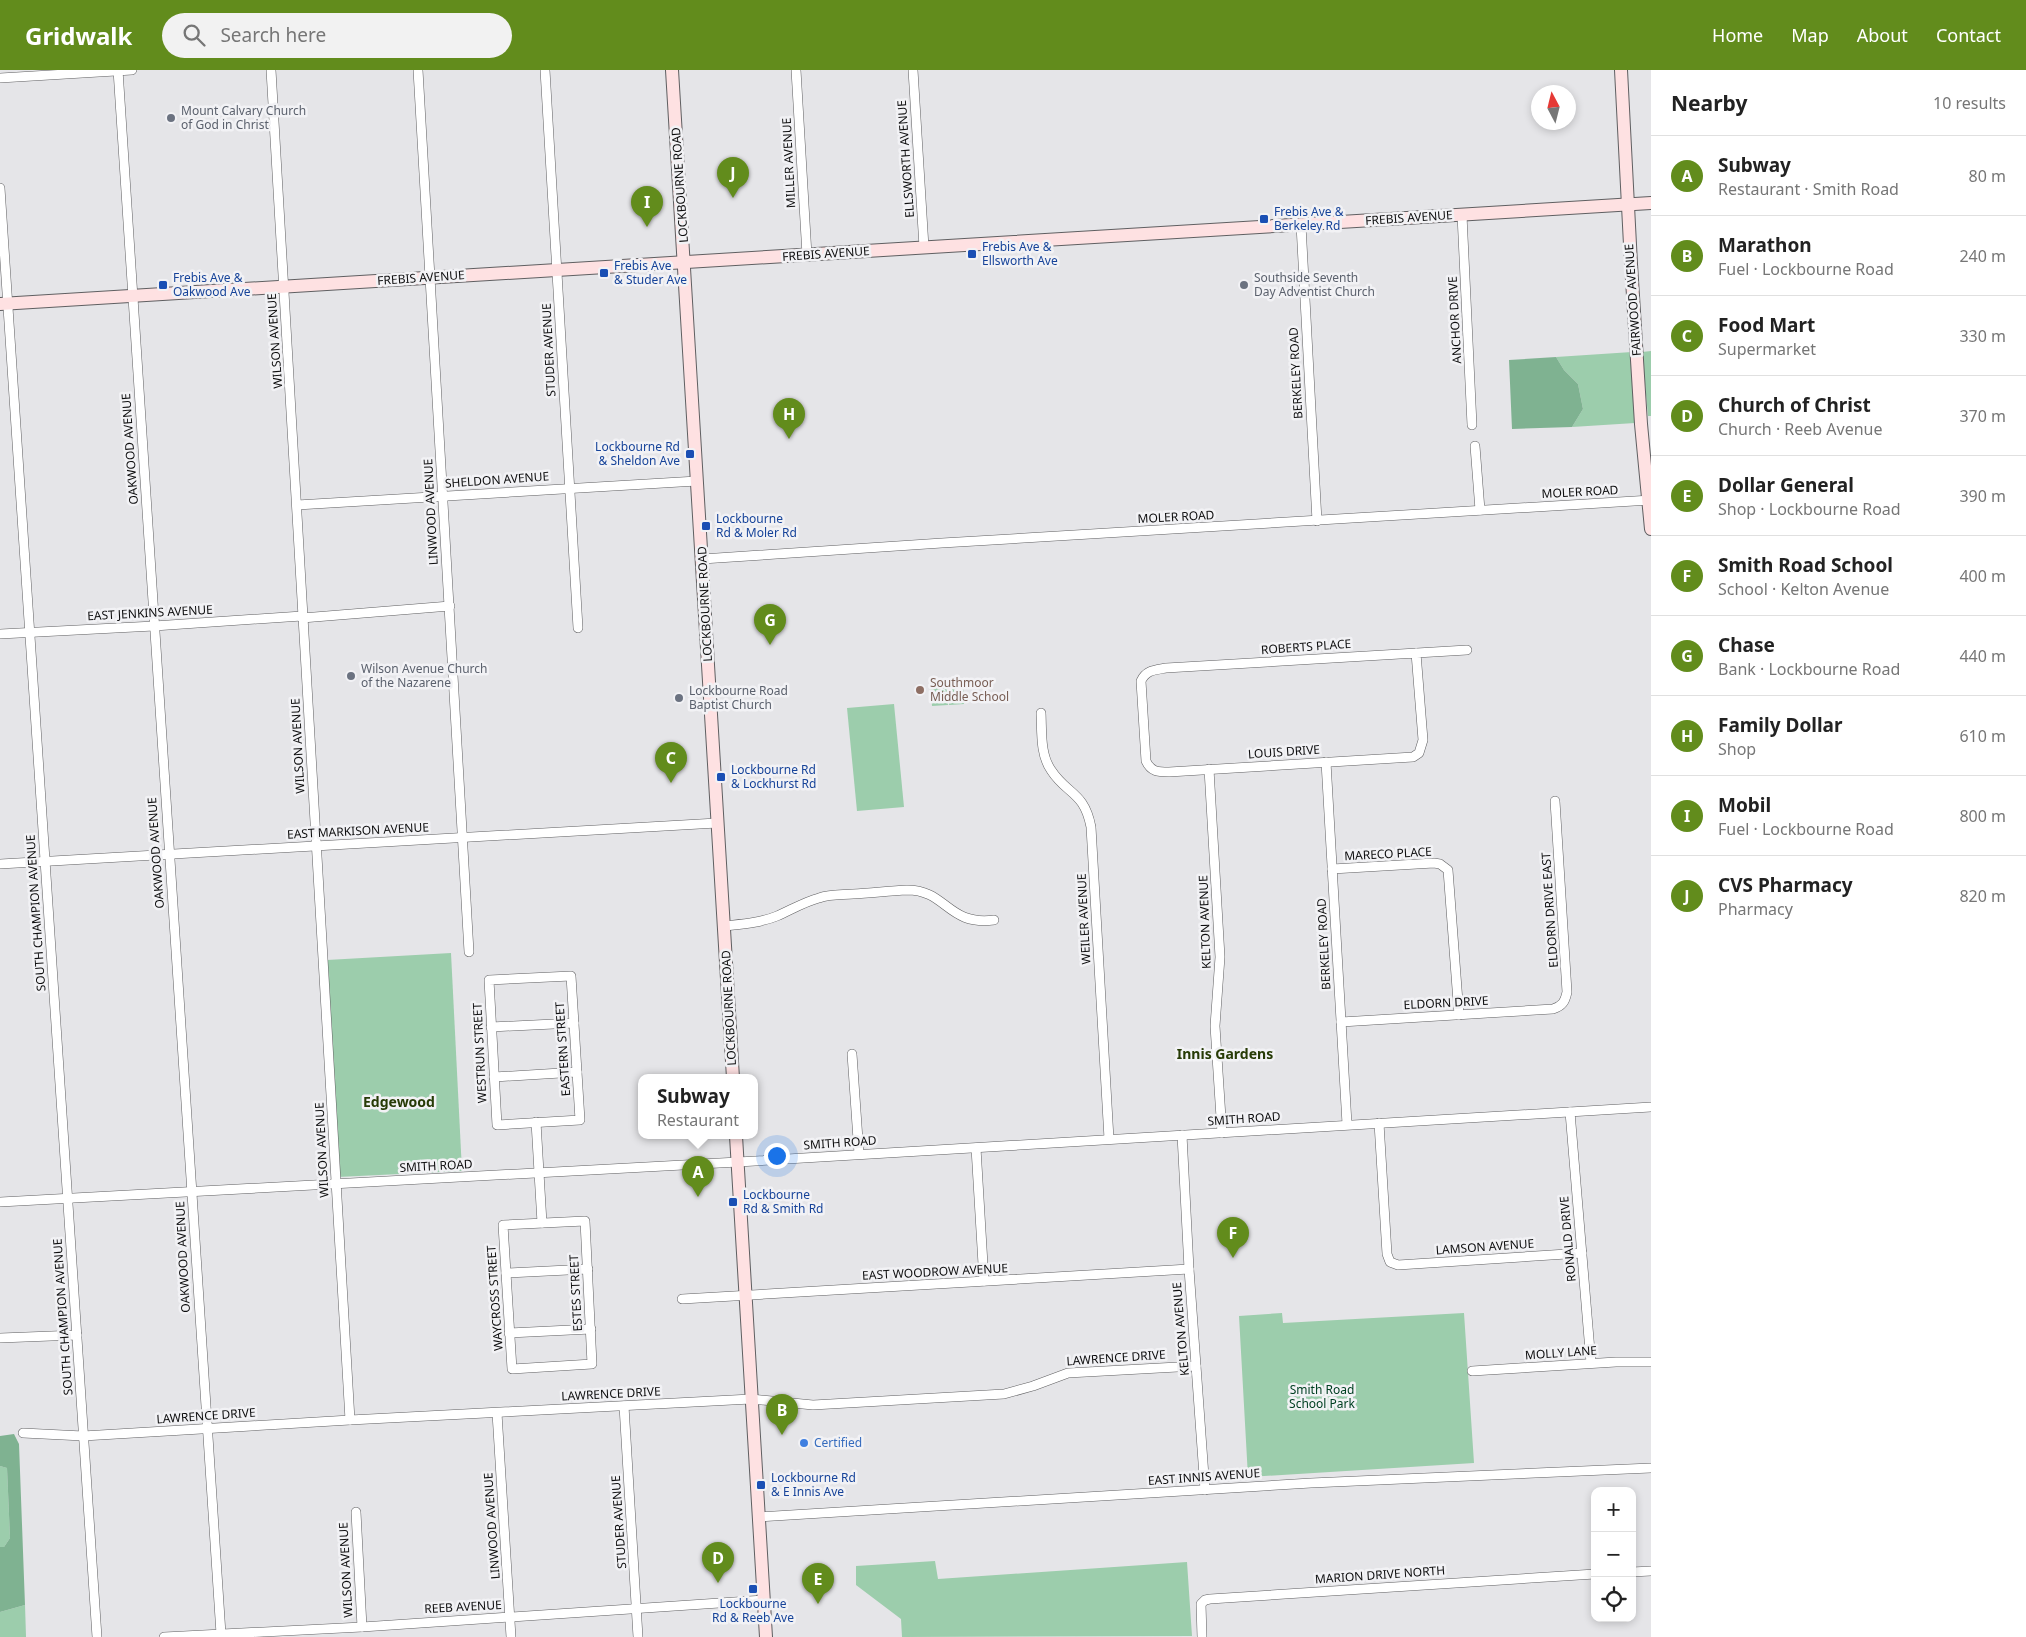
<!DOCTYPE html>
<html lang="en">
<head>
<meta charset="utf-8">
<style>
  body { margin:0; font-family:"Noto Sans",sans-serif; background:#f2f2f2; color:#222 }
  .controls { position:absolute; right:15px; bottom:15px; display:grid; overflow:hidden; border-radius:10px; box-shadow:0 2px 8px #0003 }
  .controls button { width:45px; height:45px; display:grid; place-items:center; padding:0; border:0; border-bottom:1px solid #e0e0e0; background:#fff; color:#222; font:25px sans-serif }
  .compass { position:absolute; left:1531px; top:15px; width:45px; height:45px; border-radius:50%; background:#fff; box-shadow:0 2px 8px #0003; rotate:353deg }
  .you { position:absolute; left:776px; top:1085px; width:18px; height:18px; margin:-12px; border:4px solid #fff; border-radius:50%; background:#1a73e8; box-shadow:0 0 0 8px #1a73e833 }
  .badge { display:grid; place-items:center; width:32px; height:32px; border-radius:50%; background:#628c1c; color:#fff; font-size:16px; font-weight:700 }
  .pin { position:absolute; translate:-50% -41px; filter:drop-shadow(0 1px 2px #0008) }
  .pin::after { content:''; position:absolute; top:26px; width:18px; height:15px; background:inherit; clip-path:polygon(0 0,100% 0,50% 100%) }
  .popup { position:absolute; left:638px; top:1004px; width:120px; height:65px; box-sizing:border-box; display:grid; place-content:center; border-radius:10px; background:#fff; filter:drop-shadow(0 1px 4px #0005); font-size:16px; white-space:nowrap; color:#767676 }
  .popup b { font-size:19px; color:#222 }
  .popup::after { content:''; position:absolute; left:50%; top:100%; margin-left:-10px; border:10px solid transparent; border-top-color:#fff }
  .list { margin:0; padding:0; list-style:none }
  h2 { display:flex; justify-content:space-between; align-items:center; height:65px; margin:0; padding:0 20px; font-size:21px }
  h2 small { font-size:16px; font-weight:400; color:#767676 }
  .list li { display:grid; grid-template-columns:32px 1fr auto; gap:15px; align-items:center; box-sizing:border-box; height:80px; padding:0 20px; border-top:1px solid #e0e0e0 }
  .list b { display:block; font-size:19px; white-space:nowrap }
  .list p { margin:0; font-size:16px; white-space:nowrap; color:#767676 }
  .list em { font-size:16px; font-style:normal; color:#767676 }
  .icon { flex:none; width:28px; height:28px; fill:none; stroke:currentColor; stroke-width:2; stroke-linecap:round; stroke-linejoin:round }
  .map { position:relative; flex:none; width:1651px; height:1567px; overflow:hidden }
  header { display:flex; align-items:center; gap:30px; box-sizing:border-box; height:70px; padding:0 25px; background:#628c1c; color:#fff }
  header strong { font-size:24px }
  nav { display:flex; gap:28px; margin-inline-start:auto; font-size:18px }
  .search { width:350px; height:45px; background:#f2f2f2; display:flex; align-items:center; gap:12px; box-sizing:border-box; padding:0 18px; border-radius:28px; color:#767676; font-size:19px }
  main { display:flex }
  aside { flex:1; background:#fff }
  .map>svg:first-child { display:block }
  .green { fill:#9ccdac }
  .forest { fill:#7fb291 }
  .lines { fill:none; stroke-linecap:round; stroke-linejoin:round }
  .street-casing { stroke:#5f5f61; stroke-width:10 }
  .secondary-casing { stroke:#5f5f61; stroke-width:14 }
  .street { stroke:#fff; stroke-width:9 }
  .secondary { stroke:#fee1e2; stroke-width:12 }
  .worship-dot { fill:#6b7280; stroke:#f2f2f5; stroke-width:2 }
  .transit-dot { fill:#1a4fb4; stroke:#f2f2f5; stroke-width:2 }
  .education-dot { fill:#8d6e63; stroke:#f2f2f5; stroke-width:2 }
  .shop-dot { fill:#3f7fe0; stroke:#f2f2f5; stroke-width:2 }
  .labels { text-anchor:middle; stroke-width:5; stroke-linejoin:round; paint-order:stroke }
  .worship-label { font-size:12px; fill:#5b616d; stroke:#f2f2f5; text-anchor:start }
  .street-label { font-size:12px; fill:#0d0d0e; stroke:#f2f2f5 }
  .transit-label { font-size:12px; fill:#164399; stroke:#f2f2f5; text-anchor:start }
  .education-label { font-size:12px; fill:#785e54; stroke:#f2f2f5; text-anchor:start }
  .park-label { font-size:12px; fill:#004022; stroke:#f2f2f5 }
  .shop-label { font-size:12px; fill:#366cbe; stroke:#f2f2f5; text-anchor:start }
  .neighbourhood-label { font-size:14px; font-weight:bold; fill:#273b06; stroke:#f2f2f5 }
</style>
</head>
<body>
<header>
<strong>Gridwalk</strong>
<div class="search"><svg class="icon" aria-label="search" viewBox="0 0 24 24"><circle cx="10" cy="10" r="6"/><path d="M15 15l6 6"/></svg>Search here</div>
<nav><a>Home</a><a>Map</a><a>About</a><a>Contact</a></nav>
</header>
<main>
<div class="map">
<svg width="1651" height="1567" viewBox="0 0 1651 1567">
  <rect width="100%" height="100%" fill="#e5e5e8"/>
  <g class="green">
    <path d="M1651,281V346H1648L1642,282Z"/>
    <path d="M1632,282L1635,353L1572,357L1583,339L1578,314L1564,300L1556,287Z"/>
    <path d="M963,608L964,634L949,635L947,609Z"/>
    <path d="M946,609L948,635L932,636L930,610Z"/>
    <path d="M894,634L904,737L857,741L847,638Z"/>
    <path d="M451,883L462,1101L338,1107L327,890Z"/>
    <path d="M1282,1243L1283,1253L1464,1243L1474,1393L1248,1407L1239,1246Z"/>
    <path d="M0,1396L7,1398L10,1468L4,1477H0Z"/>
    <path d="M935,1491L938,1509L1187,1492L1192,1566L902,1567L901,1549L856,1515V1496Z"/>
    <path d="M25,1535L26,1567H0V1542Z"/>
  </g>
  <g class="forest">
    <path d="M1556,287L1564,300L1578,314L1583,339L1572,357L1512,359L1509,290Z"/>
    <path d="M14,1364L19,1374L25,1535L0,1542V1477H4L10,1468L7,1398L0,1396V1366Z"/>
  </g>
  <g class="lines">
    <g class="street-casing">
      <g id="street">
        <path d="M118,0L221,1564"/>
        <path d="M271,0L350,1350"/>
        <path d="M418,0L469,882"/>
        <path d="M545,0L578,558"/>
        <path d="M796,0L807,185"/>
        <path d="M913,0L924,177"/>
        <path d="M0,8L132,0"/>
        <path d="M0,118L97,1567"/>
        <path d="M1462,145L1472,355"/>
        <path d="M1301,155L1317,451"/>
        <path d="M1475,376L1480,440"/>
        <path d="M297,435L697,411"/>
        <path d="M702,489L942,473L1651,430"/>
        <path d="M302,548L450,536"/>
        <path d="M0,564L154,556L302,546"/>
        <path d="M1416,583L1423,670L1419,683L1413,687L1169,702C1158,702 1151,702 1146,691L1141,611C1146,600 1155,600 1166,598L1467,580"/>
        <path d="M1041,643C1042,662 1040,684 1051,700C1067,725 1084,721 1091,757L1109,1069"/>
        <path d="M1326,692L1347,1054"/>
        <path d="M1209,699L1220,887L1215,956L1222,1063"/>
        <path d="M0,794L717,753"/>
        <path d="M1332,799L1434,793L1440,794L1448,800L1459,945"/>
        <path d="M724,856C742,854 760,853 777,846C791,840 804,832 819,828C830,824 842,825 853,824C871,823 889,821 907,820C947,820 947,856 994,850"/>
        <path d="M571,906L580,1050L497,1055L489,910Z"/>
        <path d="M1341,952L1553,939C1562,936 1565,932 1567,922L1555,731"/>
        <path d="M491,957L574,953"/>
        <path d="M852,984L859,1084"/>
        <path d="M494,1007L577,1002"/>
        <path d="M1570,1042L1591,1293"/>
        <path d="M536,1052L542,1153"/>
        <path d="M1379,1053L1387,1184L1390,1192L1398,1195L1582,1183"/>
        <path d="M1182,1065L1189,1199L1205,1420"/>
        <path d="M976,1078L984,1211"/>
        <path d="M0,1132L738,1092L1651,1037"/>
        <path d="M585,1151L592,1294L512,1299L503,1155Z"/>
        <path d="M506,1203L588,1199"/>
        <path d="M682,1229L1189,1199"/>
        <path d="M509,1263L591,1259"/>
        <path d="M0,1268L77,1265"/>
        <path d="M1472,1301L1616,1292H1651"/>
        <path d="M624,1336L638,1567"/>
        <path d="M497,1343L511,1567"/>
        <path d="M23,1363L83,1366L350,1350L751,1329L813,1335L1004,1324L1033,1316L1068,1303L1196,1296"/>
        <path d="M356,1442L362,1557"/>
        <path d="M759,1447L1311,1413L1651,1398"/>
        <path d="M1632,1502L1651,1501"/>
        <path d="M164,1567L362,1557L764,1530"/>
        <path d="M1202,1567L1201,1534L1205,1530L1210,1529L1595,1504"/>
      </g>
    </g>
    <g class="secondary-casing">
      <g id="secondary">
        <path d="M672,0L733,1008"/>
        <path d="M1621,0L1631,194L1641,354L1651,459"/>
        <path d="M0,234L1651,133"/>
        <path d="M736,1066L766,1567"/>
      </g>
    </g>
    <use href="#street" class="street"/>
    <use href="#secondary" class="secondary"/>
  </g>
  <g class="worship-dot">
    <circle cx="171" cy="48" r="5"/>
    <circle cx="1244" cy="215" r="5"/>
    <circle cx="351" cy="606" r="5"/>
    <circle cx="679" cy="628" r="5"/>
  </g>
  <g class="transit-dot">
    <rect x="1259" y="144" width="10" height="10" rx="2.5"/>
    <rect x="967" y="179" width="10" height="10" rx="2.5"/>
    <rect x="599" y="198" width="10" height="10" rx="2.5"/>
    <rect x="158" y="210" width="10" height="10" rx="2.5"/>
    <rect x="685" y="379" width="10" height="10" rx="2.5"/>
    <rect x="701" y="451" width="10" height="10" rx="2.5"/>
    <rect x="716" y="702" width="10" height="10" rx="2.5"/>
    <rect x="728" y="1127" width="10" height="10" rx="2.5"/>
    <rect x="756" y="1410" width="10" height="10" rx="2.5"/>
    <rect x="748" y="1514" width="10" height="10" rx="2.5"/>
  </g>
  <circle class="education-dot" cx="920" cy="620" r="5"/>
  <circle class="shop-dot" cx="804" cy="1373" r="5"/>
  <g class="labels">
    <g class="worship-label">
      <text x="181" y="45">Mount Calvary Church<tspan x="181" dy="14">of God in Christ</tspan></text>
      <text x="1254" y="212">Southside Seventh<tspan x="1254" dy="14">Day Adventist Church</tspan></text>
      <text x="361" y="603">Wilson Avenue Church<tspan x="361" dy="14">of the Nazarene</tspan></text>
      <text x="689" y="625">Lockbourne Road<tspan x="689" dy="14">Baptist Church</tspan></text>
    </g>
    <g class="street-label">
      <text transform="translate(906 89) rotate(-94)" y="4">ELLSWORTH AVENUE</text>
      <text transform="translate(789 93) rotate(-93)" y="4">MILLER AVENUE</text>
      <text transform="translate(680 115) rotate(-94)" y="4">LOCKBOURNE ROAD</text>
      <text transform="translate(1409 148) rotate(-4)" y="4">FREBIS AVENUE</text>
      <text transform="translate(826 184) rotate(-4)" y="4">FREBIS AVENUE</text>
      <text transform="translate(421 208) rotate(-4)" y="4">FREBIS AVENUE</text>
      <text transform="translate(1633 230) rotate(-94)" y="4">FAIRWOOD AVENUE</text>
      <text transform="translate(1455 250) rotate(-93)" y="4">ANCHOR DRIVE</text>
      <text transform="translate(275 271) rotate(-94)" y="4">WILSON AVENUE</text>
      <text transform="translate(549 280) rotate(-93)" y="4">STUDER AVENUE</text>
      <text transform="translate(1296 303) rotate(-93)" y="4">BERKELEY ROAD</text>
      <text transform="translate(130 379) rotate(-94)" y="4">OAKWOOD AVENUE</text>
      <text transform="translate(497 410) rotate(-4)" y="4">SHELDON AVENUE</text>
      <text transform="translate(1580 422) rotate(-3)" y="4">MOLER ROAD</text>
      <text transform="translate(431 442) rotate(-93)" y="4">LINWOOD AVENUE</text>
      <text transform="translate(1176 447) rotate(-3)" y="4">MOLER ROAD</text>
      <text transform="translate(705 534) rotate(-93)" y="4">LOCKBOURNE ROAD</text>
      <text transform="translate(150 543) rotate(-3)" y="4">EAST JENKINS AVENUE</text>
      <text transform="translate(1306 577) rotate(-4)" y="4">ROBERTS PLACE</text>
      <text transform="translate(298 676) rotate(-93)" y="4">WILSON AVENUE</text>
      <text transform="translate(1284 682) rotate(-4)" y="4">LOUIS DRIVE</text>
      <text transform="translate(358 761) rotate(-3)" y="4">EAST MARKISON AVENUE</text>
      <text transform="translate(156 783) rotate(-94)" y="4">OAKWOOD AVENUE</text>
      <text transform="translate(1388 784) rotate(-3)" y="4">MARECO PLACE</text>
      <text transform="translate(1550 840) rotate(-94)" y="4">ELDORN DRIVE EAST</text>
      <text transform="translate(36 843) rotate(-94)" y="4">SOUTH CHAMPION AVENUE</text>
      <text transform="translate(1084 849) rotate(-93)" y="4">WEILER AVENUE</text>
      <text transform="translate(1205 852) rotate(-92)" y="4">KELTON AVENUE</text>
      <text transform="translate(1324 874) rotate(-93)" y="4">BERKELEY ROAD</text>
      <text transform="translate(1446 933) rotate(-3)" y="4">ELDORN DRIVE</text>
      <text transform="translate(729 938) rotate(-93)" y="4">LOCKBOURNE ROAD</text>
      <text transform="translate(563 979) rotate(-94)" y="4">EASTERN STREET</text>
      <text transform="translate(480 983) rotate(-93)" y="4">WESTRUN STREET</text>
      <text transform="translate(1244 1049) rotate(-4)" y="4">SMITH ROAD</text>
      <text transform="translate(840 1073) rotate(-4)" y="4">SMITH ROAD</text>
      <text transform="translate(322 1080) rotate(-93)" y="4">WILSON AVENUE</text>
      <text transform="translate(436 1096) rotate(-3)" y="4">SMITH ROAD</text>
      <text transform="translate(1568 1169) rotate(-95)" y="4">RONALD DRIVE</text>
      <text transform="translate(1485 1177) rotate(-4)" y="4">LAMSON AVENUE</text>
      <text transform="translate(183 1187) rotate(-93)" y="4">OAKWOOD AVENUE</text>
      <text transform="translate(935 1202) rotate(-3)" y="4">EAST WOODROW AVENUE</text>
      <text transform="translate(576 1223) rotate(-93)" y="4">ESTES STREET</text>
      <text transform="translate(495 1228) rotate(-94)" y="4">WAYCROSS STREET</text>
      <text transform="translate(63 1247) rotate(-94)" y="4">SOUTH CHAMPION AVENUE</text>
      <text transform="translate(1181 1259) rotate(-95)" y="4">KELTON AVENUE</text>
      <text transform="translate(1561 1283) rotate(-4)" y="4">MOLLY LANE</text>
      <text transform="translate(1116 1288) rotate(-4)" y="4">LAWRENCE DRIVE</text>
      <text transform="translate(611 1324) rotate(-3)" y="4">LAWRENCE DRIVE</text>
      <text transform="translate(206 1346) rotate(-4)" y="4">LAWRENCE DRIVE</text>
      <text transform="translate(1204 1407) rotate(-4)" y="4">EAST INNIS AVENUE</text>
      <text transform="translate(619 1452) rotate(-94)" y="4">STUDER AVENUE</text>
      <text transform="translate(492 1456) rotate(-94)" y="4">LINWOOD AVENUE</text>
      <text transform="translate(346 1500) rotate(-93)" y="4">WILSON AVENUE</text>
      <text transform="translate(1380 1505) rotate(-4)" y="4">MARION DRIVE NORTH</text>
      <text transform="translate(463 1537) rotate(-3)" y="4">REEB AVENUE</text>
    </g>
    <g class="transit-label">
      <text x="1274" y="146">Frebis Ave &amp;<tspan x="1274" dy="14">Berkeley Rd</tspan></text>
      <text x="982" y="181">Frebis Ave &amp;<tspan x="982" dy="14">Ellsworth Ave</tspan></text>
      <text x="614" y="200">Frebis Ave<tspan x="614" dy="14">&amp; Studer Ave</tspan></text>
      <text x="173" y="212">Frebis Ave &amp;<tspan x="173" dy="14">Oakwood Ave</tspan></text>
      <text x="680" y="381" text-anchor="end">Lockbourne Rd<tspan x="680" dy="14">&amp; Sheldon Ave</tspan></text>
      <text x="716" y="453">Lockbourne<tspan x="716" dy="14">Rd &amp; Moler Rd</tspan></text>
      <text x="731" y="704">Lockbourne Rd<tspan x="731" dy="14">&amp; Lockhurst Rd</tspan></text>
      <text x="743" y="1129">Lockbourne<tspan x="743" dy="14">Rd &amp; Smith Rd</tspan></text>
      <text x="771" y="1412">Lockbourne Rd<tspan x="771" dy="14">&amp; E Innis Ave</tspan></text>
      <text x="753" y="1538" text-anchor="middle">Lockbourne<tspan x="753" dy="14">Rd &amp; Reeb Ave</tspan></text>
    </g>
    <g class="education-label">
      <text x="930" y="617">Southmoor<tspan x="930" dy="14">Middle School</tspan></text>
    </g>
    <g class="park-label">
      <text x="1322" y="1324">Smith Road<tspan x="1322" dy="14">School Park</tspan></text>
    </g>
    <g class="shop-label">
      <text x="814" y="1377">Certified</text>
    </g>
    <g class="neighbourhood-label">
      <text x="1225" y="989">Innis Gardens</text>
      <text x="399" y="1037">Edgewood</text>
    </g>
  </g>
</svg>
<div class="controls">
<button>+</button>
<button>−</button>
<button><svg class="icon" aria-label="locate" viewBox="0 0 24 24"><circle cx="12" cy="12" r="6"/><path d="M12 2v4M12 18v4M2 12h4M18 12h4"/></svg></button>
</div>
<svg class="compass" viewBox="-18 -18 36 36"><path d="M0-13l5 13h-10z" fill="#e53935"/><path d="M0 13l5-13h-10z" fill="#767676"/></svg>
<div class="you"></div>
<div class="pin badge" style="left:698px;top:1127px">A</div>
<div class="popup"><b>Subway</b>Restaurant</div>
<div class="pin badge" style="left:782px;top:1365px">B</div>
<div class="pin badge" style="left:671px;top:713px">C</div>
<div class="pin badge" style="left:718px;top:1513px">D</div>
<div class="pin badge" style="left:818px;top:1534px">E</div>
<div class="pin badge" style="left:1233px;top:1188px">F</div>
<div class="pin badge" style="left:770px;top:575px">G</div>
<div class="pin badge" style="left:789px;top:369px">H</div>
<div class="pin badge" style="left:647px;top:157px">I</div>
<div class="pin badge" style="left:733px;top:128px">J</div>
</div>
<aside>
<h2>Nearby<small>10 results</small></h2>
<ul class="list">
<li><span class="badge">A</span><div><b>Subway</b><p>Restaurant · Smith Road</p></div><em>80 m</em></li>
<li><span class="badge">B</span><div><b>Marathon</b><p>Fuel · Lockbourne Road</p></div><em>240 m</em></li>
<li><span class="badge">C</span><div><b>Food Mart</b><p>Supermarket</p></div><em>330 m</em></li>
<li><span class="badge">D</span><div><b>Church of Christ</b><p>Church · Reeb Avenue</p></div><em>370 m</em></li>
<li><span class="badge">E</span><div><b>Dollar General</b><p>Shop · Lockbourne Road</p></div><em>390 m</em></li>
<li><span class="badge">F</span><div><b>Smith Road School</b><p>School · Kelton Avenue</p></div><em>400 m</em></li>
<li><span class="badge">G</span><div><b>Chase</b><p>Bank · Lockbourne Road</p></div><em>440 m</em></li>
<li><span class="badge">H</span><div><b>Family Dollar</b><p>Shop</p></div><em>610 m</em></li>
<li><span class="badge">I</span><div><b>Mobil</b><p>Fuel · Lockbourne Road</p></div><em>800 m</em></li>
<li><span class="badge">J</span><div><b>CVS Pharmacy</b><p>Pharmacy</p></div><em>820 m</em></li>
</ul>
</aside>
</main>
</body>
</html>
